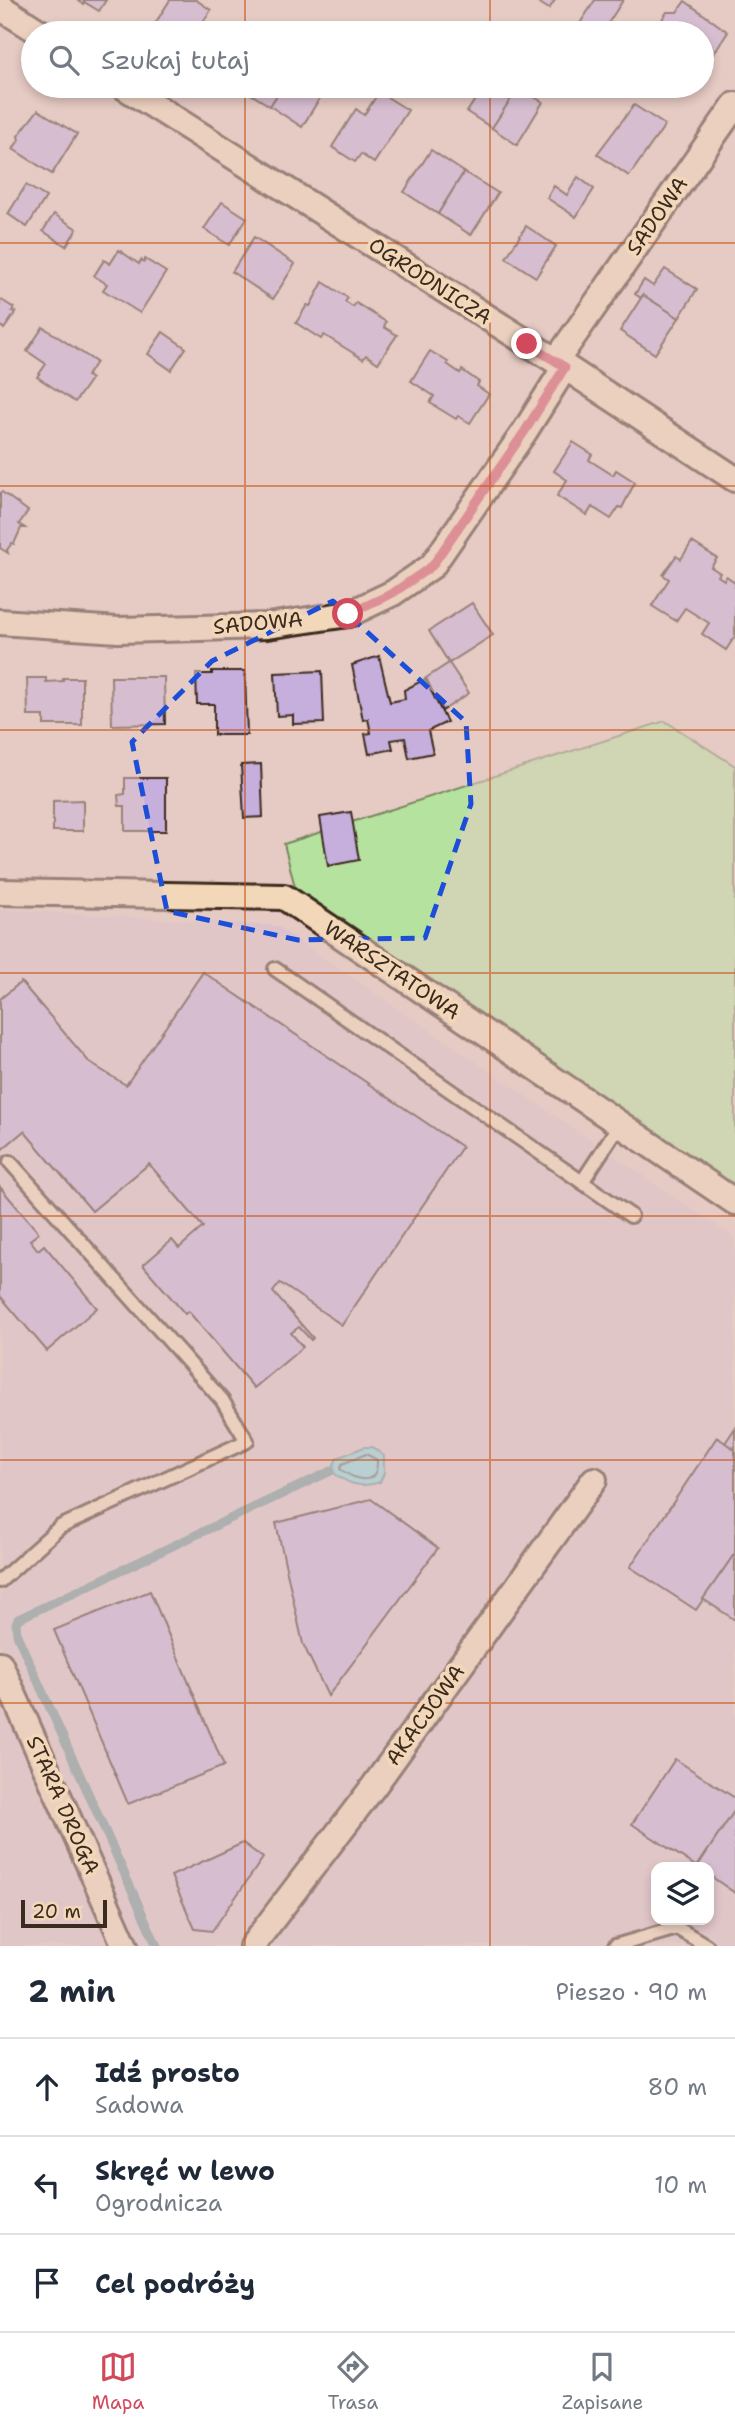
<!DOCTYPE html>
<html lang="pl">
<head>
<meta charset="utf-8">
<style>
  body { margin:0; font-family:"Shantell Sans",sans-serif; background:#f2f2f3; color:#1f2937 }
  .controls { position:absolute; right:21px; bottom:21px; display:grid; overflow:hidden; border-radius:14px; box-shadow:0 4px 10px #0003 }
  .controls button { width:63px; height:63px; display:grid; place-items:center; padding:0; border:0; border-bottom:2px solid #e0e1e3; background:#fff; color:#1f2937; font:35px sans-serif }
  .scale { position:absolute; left:21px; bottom:18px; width:86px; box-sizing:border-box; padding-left:7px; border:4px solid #3b2a1e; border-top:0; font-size:19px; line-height:24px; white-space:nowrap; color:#3b2a1e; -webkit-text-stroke:5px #f3d7b9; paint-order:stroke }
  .stop { position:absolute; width:21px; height:21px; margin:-16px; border:5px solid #d1495b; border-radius:50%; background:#fff }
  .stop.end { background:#d1495b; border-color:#fff; box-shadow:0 2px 7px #0008 }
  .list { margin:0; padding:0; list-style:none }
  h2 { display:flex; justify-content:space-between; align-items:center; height:91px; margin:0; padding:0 28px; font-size:30px }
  h2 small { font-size:23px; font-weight:400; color:#747a83 }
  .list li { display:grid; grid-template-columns:46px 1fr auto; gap:21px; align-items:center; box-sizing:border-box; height:98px; padding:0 28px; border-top:2px solid #e0e1e3 }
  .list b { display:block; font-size:26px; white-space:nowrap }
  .list p { margin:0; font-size:23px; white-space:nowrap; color:#747a83 }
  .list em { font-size:23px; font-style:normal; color:#747a83 }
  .icon { flex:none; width:38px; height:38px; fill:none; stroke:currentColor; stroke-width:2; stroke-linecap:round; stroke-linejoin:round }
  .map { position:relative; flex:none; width:735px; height:1946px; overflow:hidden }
  .search { position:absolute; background:#fff; box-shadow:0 4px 10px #0003; left:21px; right:21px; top:21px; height:77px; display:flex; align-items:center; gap:18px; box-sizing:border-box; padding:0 24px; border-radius:38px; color:#747a83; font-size:26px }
  .sheet { height:385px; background:#fff }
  nav { display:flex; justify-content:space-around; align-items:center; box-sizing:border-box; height:98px; border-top:2px solid #e0e1e3; background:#fff; font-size:19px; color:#747a83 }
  nav a { display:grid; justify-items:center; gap:4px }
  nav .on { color:#d1495b }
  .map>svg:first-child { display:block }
  .built { fill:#dcc2cc; fill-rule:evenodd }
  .green { fill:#b6e2a0; stroke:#78865f; stroke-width:2 }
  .water { fill:#85d4e2; stroke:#679094; stroke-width:2 }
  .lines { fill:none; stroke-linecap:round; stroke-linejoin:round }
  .shore { stroke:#596e6c; stroke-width:2 }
  .stream { stroke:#679094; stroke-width:9 }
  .building { fill:#c6aedd; stroke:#3b2a1e; stroke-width:2 }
  .service-casing { stroke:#3b2a1e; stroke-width:18 }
  .minor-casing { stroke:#3b2a1e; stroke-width:30 }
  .service { stroke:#f3d7b9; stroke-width:12 }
  .minor { stroke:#f3d7b9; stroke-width:24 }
  .route { stroke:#d1495b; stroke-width:9 }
  .marked { fill:none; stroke:#1d4ed8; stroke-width:5; stroke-dasharray:14 9; stroke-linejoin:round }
  .grid { fill:none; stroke:#c55010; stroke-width:2; stroke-opacity:0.55 }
  .labels { text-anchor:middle; stroke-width:7; stroke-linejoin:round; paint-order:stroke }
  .street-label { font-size:21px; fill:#3b2a1e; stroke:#f3d7b9 }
</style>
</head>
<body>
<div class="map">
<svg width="735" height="1946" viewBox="0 0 735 1946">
  <rect width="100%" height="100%" fill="#e6cbc4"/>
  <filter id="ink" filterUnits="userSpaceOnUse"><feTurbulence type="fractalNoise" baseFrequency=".0143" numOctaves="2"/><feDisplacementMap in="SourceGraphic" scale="14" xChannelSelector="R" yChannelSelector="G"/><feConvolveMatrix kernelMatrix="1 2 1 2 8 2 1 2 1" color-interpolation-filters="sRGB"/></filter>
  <g filter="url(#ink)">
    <path class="built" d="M0,909L277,926L735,1238V1946H0ZM656,1867H709V1920H656Z"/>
    <path class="green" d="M665,721L735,766V1192L295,887L284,844Z"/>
    <path class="water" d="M364,1447H372L384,1456V1473L380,1482C360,1489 347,1484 331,1471L337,1458Z"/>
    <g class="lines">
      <path class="shore" d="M366,1454L377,1460C378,1487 356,1481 340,1469L342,1464Z"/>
      <path class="stream" d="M157,1946L17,1635L16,1623L18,1619L331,1471"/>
    </g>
    <g class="building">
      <path d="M77,0H106L99,11L84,2L83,4Z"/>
      <path d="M170,0H196L211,10L196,33H155L151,30Z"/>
      <path d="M535,0H555L549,9Z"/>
      <path d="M595,0H623L602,33H592L579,25Z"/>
      <path d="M685,1L728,32L713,55L702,49V33H653L667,12H677Z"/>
      <path d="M340,24L355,33H333Z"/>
      <path d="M238,86H283L270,106Z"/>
      <path d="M283,86H304L321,96L302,127L270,106Z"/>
      <path d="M484,86H515L518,88L492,128L467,112Z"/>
      <path d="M518,88L543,102L517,145L492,128Z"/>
      <path d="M379,92L408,110L374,163L361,154L355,162L332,147L356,109L364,115Z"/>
      <path d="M634,105L665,125L629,176L597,154Z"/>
      <path d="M38,110L77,134L52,174L13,149L19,140L18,136Z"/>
      <path d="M431,150L464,172L438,214L404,192Z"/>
      <path d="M464,172L498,193L471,235L438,214Z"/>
      <path d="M578,177L594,189L576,217L547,198L554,186L567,195Z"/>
      <path d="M26,185L46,197L27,227L8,214Z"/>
      <path d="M222,202L247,218L229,245L204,229Z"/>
      <path d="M54,214L77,229L66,246L43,231Z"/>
      <path d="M526,226L556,246L536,277L506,258Z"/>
      <path d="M254,237L295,264L273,299L232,272Z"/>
      <path d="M119,250L139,264L141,260L144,262L145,259L166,272L140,313L103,290L107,284L94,276L104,260L110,264Z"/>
      <path d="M665,269L697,289L679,318L643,295L641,298L635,294L644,280L653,286Z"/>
      <path d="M323,282L348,298L345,302L353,307L356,303L386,322L384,327L397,335L378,363L366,355L363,359L324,335L321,339L296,323L307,305L310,306Z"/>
      <path d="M643,295L679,318L655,354L620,331Z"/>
      <path d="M0,299L14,308L12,311L16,312L4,329L1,326L0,328Z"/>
      <path d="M43,327L96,362L87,376L91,379L75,402L37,377L46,364L27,351Z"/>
      <path d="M163,332L186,348L171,370L148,354Z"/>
      <path d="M430,351L448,362L447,364L460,373L462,370L479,382L477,386L489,394L470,423L458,416L456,419L430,403L434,396L411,381Z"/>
      <path d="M573,442L592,454L589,460L613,475L616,470L635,482L622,508L619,507L611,519L592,507L587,515L557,496L567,480L554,471Z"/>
      <path d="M2,492L28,511L19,524L25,528H21L14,544L12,543L7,550L8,553L0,548V493Z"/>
      <path d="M692,542L717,558L711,567L720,573L718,576L724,580L726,576L735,582V636L726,650L702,634L709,623L685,608L676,621L652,606L669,579L663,575L676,556L681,559Z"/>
      <path d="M472,603L493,635L449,663L429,631Z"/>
      <path d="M379,656L390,702L405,699L404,690L425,679L447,722L428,731L433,753L409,758L405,738L391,740L393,749L369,754L365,734L371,733L368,719L363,720L352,665Z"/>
      <path d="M449,663L469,693L442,711L426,678Z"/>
      <path d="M212,671H245L247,735H214V704H197L196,674H212Z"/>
      <path d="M322,671L324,723L293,724V715L277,716L275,673Z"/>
      <path d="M111,677H164L165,724L112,725Z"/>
      <path d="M27,678H46V682L63,681V678H82V725H44V716H28Z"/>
      <path d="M261,764L263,817L244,818L241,765Z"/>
      <path d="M125,778H166V831H125V806H119L118,795L125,794Z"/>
      <path d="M83,800V831H53V801Z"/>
      <path d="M351,812L359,860L328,866L320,817Z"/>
      <path d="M203,972L462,1147L342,1325L280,1283L273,1292L313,1338L311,1340L299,1327L291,1333L303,1347L254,1388L188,1311L185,1314L143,1265L172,1240L179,1248L203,1227L149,1164L92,1211L24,1131L0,1151V999L21,982L90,1063L126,1085Z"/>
      <path d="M0,1187L39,1233L30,1240L38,1250L44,1245L97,1308L47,1351L0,1296Z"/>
      <path d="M735,1428V1450L725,1443Z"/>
      <path d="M717,1437L735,1450V1553L696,1610L630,1567Z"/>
      <path d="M371,1499L438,1548L328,1696L303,1644L276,1523Z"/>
      <path d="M733,1556L735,1557V1620L703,1599Z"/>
      <path d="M150,1591L224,1766L128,1804L54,1630Z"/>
      <path d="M675,1759L735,1798V1810L697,1867L632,1824Z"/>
      <path d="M735,1810V1893L709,1875V1867H697Z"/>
      <path d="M243,1843L263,1858L212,1931L195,1929L171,1876Z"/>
    </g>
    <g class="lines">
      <g class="service-casing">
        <g id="service">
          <path d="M275,969L631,1216"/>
          <path d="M582,1182L620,1124"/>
          <path d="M0,1581L60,1527L247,1441L222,1400L10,1162"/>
          <path d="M615,1946L677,1928L707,1946"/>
        </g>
      </g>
      <g class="minor-casing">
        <g id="minor">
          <path d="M0,7L41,33"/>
          <path d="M123,86L556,361L735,479"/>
          <path d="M556,361L735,105"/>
          <path d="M0,622L118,630L200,628L267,626L349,614L393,593L432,566L525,431L565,367"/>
          <path d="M0,892L284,897L735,1202"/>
          <path d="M0,1664L125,1946"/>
          <path d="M252,1946L374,1786L594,1480"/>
        </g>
      </g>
      <use href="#service" class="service"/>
      <use href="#minor" class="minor"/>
    </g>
  </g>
  <g class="lines" filter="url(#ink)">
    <path class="route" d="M348,614L393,593L432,566L525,431L565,367L527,344"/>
  </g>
  <path d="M0 0H735V1946H0ZM333,601L466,722L471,804L425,938L298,940L167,911L132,742L212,661Z" fill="#e6cbc4" fill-opacity=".55" fill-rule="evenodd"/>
  <path class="marked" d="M333,601L466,722L471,804L425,938L298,940L167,911L132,742L212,661Z"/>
  <path class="grid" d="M245,0V33M490,0V33M245,86V1946M490,86V1946M0,243H735M0,486H735M0,730H735M0,973H735M0,1216H735M0,1460H735M0,1703H735"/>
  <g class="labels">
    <g class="street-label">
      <text transform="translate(657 216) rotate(-55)" y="7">SADOWA</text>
      <text transform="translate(430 281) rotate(33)" y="7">OGRODNICZA</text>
      <text transform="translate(258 623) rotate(-5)" y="7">SADOWA</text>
      <text transform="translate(392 970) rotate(34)" y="7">WARSZTATOWA</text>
      <text transform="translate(425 1715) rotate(-54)" y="7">AKACJOWA</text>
      <text transform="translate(63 1805) rotate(66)" y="7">STARA DROGA</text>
    </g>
  </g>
</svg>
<div class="controls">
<button><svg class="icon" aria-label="layers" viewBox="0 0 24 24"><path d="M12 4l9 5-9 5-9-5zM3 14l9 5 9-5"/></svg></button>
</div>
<div class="scale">20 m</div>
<div class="stop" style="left:348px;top:614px"></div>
<div class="stop end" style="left:527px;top:344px"></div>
<div class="search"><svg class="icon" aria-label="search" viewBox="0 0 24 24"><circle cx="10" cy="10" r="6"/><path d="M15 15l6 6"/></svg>Szukaj tutaj</div>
</div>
<section class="sheet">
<h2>2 min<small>Pieszo · 90 m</small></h2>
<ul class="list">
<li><svg class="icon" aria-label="ahead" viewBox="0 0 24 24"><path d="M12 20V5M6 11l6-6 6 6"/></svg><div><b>Idź prosto</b><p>Sadowa</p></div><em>80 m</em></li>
<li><svg class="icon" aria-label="left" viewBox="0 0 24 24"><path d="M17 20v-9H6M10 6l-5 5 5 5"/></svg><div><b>Skręć w lewo</b><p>Ogrodnicza</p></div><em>10 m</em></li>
<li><svg class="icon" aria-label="arrive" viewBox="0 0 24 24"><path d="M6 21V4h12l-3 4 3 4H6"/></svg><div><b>Cel podróży</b></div></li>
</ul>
</section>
<nav>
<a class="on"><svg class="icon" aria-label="map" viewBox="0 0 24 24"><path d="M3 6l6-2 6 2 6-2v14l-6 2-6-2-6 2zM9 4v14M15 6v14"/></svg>Mapa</a>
<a><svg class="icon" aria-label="directions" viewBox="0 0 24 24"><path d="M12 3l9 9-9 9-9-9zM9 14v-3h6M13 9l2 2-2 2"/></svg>Trasa</a>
<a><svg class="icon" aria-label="saved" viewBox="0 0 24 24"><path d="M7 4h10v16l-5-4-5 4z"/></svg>Zapisane</a>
</nav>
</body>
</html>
